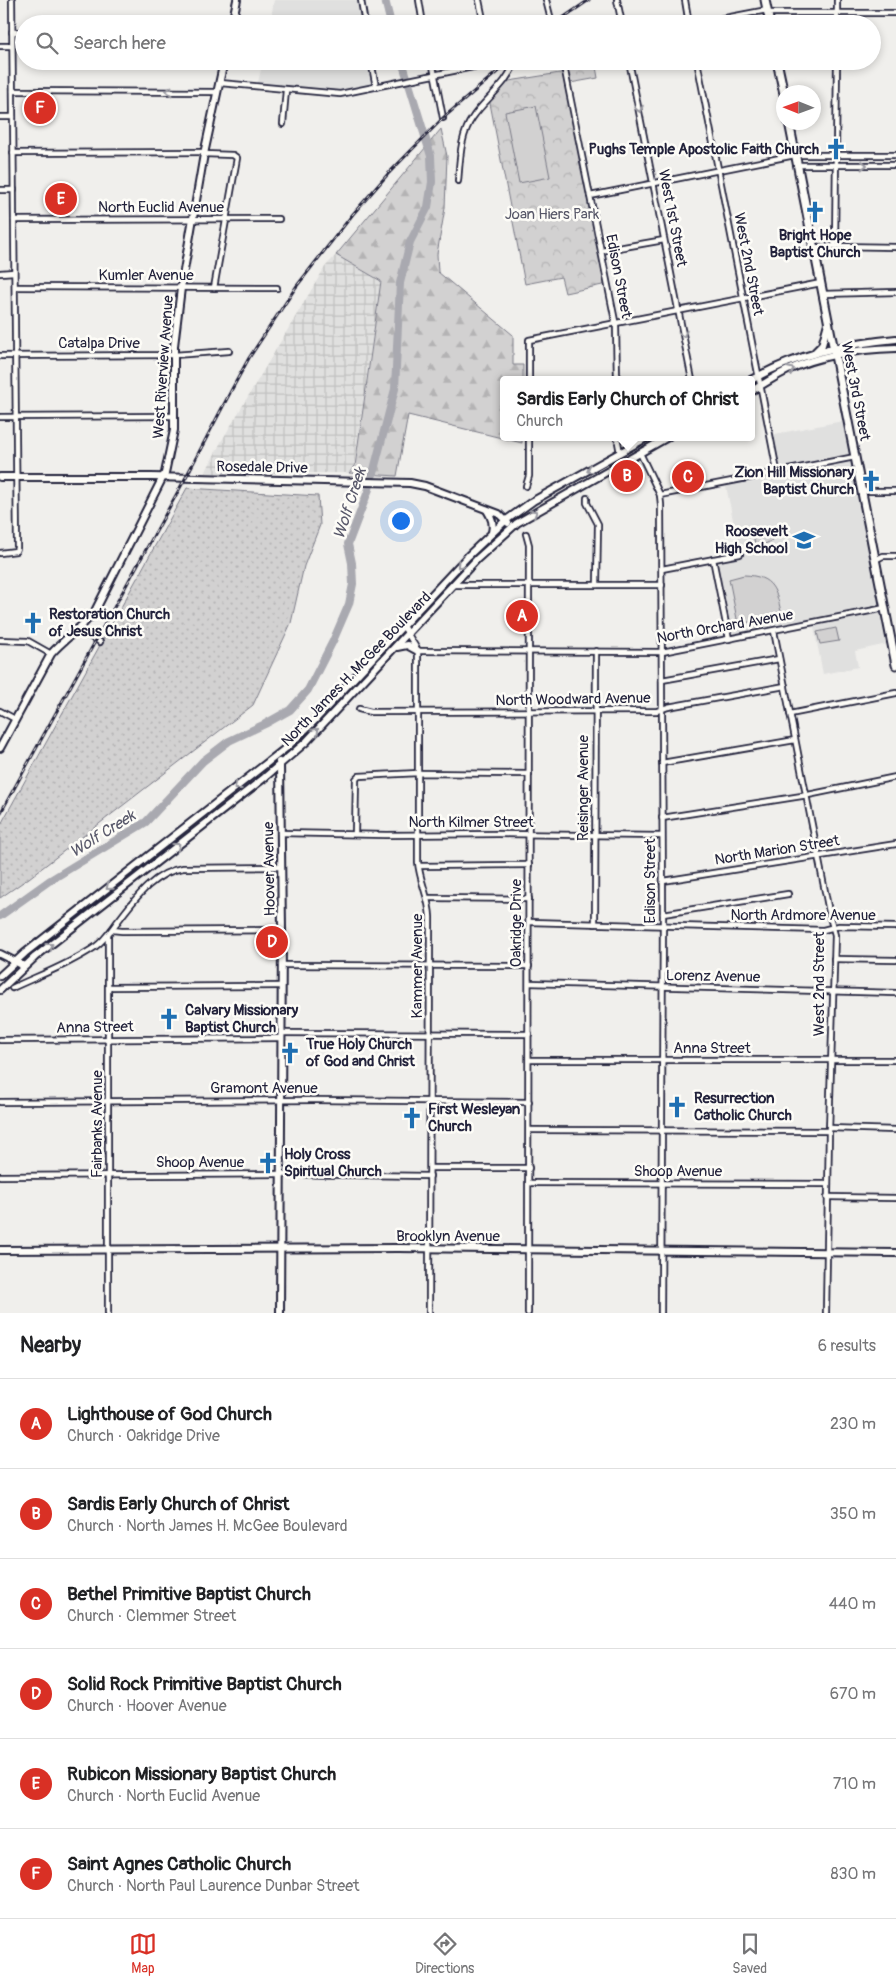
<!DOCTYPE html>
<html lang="en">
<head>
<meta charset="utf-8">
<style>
  body { margin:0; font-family:Pangolin,sans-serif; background:#f2f2f2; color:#202124 }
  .compass { position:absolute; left:776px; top:85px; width:45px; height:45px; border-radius:50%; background:#fff; box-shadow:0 2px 8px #0003; rotate:271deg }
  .you { position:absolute; left:400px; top:520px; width:18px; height:18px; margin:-12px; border:4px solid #fff; border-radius:50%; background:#1a73e8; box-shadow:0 0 0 8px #1a73e833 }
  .badge { display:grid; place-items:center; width:32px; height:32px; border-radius:50%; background:#d93025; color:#fff; font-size:16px; font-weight:700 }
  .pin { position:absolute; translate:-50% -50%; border:2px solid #fff; box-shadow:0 1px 5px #0006 }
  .popup { position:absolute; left:500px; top:376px; width:255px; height:65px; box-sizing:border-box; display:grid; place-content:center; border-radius:5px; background:#fff; filter:drop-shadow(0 1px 4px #0005); font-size:16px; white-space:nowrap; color:#757577 }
  .popup b { font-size:19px; color:#202124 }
  .popup::after { content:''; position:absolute; left:50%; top:100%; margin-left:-10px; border:10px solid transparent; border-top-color:#fff }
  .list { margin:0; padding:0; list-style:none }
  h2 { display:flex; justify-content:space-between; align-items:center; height:65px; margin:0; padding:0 20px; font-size:21px }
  h2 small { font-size:16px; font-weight:400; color:#757577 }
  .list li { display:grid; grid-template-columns:32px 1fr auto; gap:15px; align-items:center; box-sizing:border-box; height:90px; padding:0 20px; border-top:1px solid #e0e0e0 }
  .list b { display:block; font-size:19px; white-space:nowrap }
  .list p { margin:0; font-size:16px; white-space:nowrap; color:#757577 }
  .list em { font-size:16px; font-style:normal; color:#757577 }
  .icon { flex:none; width:28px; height:28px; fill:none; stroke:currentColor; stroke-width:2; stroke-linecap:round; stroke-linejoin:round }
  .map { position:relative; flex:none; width:896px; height:1313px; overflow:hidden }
  .search { position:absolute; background:#fff; box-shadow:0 2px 8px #0003; left:15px; right:15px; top:15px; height:55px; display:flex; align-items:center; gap:12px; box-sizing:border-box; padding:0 18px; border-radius:28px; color:#757577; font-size:19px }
  .sheet { height:605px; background:#fff }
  nav { display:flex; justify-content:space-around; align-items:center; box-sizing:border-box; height:70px; border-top:1px solid #e0e0e0; background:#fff; font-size:14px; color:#757577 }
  nav a { display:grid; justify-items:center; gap:2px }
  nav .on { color:#d93025 }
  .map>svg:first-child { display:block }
  .built { fill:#e0e0df }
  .industrial { fill:url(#industrial-grid) }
  .grass { fill:url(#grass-dots); stroke:#7a7a86 }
  .forest { fill:url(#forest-firs); stroke:#7a7a86 }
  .park { fill:url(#park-crowns); stroke:#7a7a86 }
  .garden { fill:#d2d1d1; stroke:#7a7a86 }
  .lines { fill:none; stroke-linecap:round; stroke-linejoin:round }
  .river { stroke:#a9a9b0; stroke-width:8 }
  .street-casing { stroke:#22223b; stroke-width:8 }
  .secondary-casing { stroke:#22223b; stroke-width:10 }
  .primary-casing { stroke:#22223b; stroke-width:11 }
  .street { stroke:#fdfcf7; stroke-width:4.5 }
  .secondary { stroke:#fdfcf7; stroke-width:6 }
  .primary { stroke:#fdfcf7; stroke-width:7 }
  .rail-casing { stroke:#22223b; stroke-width:3 }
  .rail { stroke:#fdfcf7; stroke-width:1; stroke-dasharray:4; stroke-linecap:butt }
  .oneway { stroke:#9a9aa2 }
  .labels { text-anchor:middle; stroke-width:5; stroke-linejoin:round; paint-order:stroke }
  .poi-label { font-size:15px; font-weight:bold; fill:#22223b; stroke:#fdfcf7; text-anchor:start }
  .street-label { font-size:15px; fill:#22223b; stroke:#fdfcf7 }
  .park-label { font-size:15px; fill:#575768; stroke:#fdfcf7 }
  .water-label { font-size:16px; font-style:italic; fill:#58586a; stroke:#fdfcf7 }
</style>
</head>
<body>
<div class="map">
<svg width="896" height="1313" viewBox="0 0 896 1313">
  <defs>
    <pattern id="industrial-grid" width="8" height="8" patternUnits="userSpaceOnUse" patternTransform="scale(1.25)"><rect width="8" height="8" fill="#e0e0df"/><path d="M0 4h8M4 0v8" fill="none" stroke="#c0c0c0"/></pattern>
    <pattern id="grass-dots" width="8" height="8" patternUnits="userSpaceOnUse" patternTransform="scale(1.25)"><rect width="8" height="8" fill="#d2d1d1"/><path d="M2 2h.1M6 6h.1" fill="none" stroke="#b4b3b4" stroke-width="1.8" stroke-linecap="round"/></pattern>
    <pattern id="forest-firs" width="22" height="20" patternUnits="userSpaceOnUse" patternTransform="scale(1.25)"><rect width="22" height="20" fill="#d2d1d1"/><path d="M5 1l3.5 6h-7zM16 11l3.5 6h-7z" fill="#b4b3b4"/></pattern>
    <pattern id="park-crowns" width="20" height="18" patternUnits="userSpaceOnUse" patternTransform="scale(1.25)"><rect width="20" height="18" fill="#d2d1d1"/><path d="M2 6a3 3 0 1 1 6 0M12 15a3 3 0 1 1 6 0" fill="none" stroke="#b4b3b4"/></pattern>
  </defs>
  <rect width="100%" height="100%" fill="#f0efec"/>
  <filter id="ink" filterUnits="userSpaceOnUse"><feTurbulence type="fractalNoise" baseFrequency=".02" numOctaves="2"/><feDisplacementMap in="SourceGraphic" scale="10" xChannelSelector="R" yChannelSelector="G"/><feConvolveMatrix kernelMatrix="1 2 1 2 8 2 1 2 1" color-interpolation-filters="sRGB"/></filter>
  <g filter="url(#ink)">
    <g class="built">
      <path d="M274,0H361L365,24H270Z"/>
      <path d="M263,61H371L376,87L347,93L257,87Z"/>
      <path d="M848,420L892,643L855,651L858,667L823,674L813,622L729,639L713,559L740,554L725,481L777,471L770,435Z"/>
    </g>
    <path class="industrial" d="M336,255L381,281L354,466L349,473H205L221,442L325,267Z"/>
    <path class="grass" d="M187,488L318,496L320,525L304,566L291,623L253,705L29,878L0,898V826Z"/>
    <path class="forest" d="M441,129L447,156L445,208L437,254L438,272L513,335V365H523V380H503V437H522V443L408,415L397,476L349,473L355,466L381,281L336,255Z"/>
    <g class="park">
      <path d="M566,61H595L598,78L570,83Z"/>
      <path d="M566,72L607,284L565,293L561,277L525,284L489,98L503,82Z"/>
      <path d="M757,528L767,530L772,539L771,541L759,547L755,546L754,538L751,537Z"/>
    </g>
    <g class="garden">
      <path d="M536,106L550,177L519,183L505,112Z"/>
      <path d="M744,575C774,576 776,590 782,616L738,624L729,579Z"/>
      <path d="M836,628L839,641L820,644L817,632Z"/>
    </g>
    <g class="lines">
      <g class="river">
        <path d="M385,0L391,24"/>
        <path d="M0,916L49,881L146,822L203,761L229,741L265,724L290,710L308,690L333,641L349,604L353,584L352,563L348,544L369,489L395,389L400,283L410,242L428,207L432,182L431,156L402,61"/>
      </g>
      <g class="street-casing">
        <g id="street">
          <path d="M361,0L365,24"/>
          <path d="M419,0L423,24"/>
          <path d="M479,0L484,24"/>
          <path d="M546,0L552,24"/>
          <path d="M617,0L622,24"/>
          <path d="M685,0L689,24"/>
          <path d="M768,13H896"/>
          <path d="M694,24L767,10"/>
          <path d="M837,24V0"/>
          <path d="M12,32H24"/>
          <path d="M0,46H12"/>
          <path d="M371,61L376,87"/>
          <path d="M432,61L443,118"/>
          <path d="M563,61L616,326L617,380"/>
          <path d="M629,61L692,380"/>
          <path d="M697,61L777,471"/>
          <path d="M220,83L340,94L502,61"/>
          <path d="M13,91L217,92"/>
          <path d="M0,117H13"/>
          <path d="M283,124L286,90"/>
          <path d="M13,153L205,152"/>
          <path d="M204,154L233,155L237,158L214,288"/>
          <path d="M798,165H896"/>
          <path d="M458,181C460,160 460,135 473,117C486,98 508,84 515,61"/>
          <path d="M0,190H14"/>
          <path d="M590,196L795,155H896"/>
          <path d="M14,220L279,219"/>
          <path d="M835,246L837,61"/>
          <path d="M814,248L835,246L896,247"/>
          <path d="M601,251L664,240"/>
          <path d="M0,273L14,272"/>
          <path d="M15,287L277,288"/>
          <path d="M823,294L896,292"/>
          <path d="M0,356L174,355L229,351"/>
          <path d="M529,380V340L821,283"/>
          <path d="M0,417L174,416"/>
          <path d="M617,437L620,453"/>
          <path d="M640,453L660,495L661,505L663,914L661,1313"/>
          <path d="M526,486L529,476V437"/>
          <path d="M862,491H896"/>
          <path d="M660,495L855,457"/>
          <path d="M587,498V503L598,524L597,585"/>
          <path d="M526,534L529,545L528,1313"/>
          <path d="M0,553L16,551L17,548L12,0"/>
          <path d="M713,559L729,639"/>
          <path d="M875,560L883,556H896"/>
          <path d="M662,569L740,554"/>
          <path d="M454,585H662"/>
          <path d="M403,626L418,651V862C420,883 429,896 430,917L429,1313"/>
          <path d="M78,630L100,642"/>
          <path d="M774,631L830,917L835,935L829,1131L826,1313"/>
          <path d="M0,640L28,641L51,654"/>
          <path d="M418,651L662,652L885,608"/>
          <path d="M662,680L779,659"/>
          <path d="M359,709L371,712L657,711L668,707L785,686"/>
          <path d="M0,711L15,719"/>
          <path d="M790,714L896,693"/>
          <path d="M662,763L795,740"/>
          <path d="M662,818L808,795L896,777"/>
          <path d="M280,833L386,835L498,834L662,836"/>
          <path d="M355,834L356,779L359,776L418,773L529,774"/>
          <path d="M419,866L529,865"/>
          <path d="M663,881L896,844"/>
          <path d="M429,898L529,899"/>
          <path d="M663,914L788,894"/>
          <path d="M529,922L823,930L839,926L896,927"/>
          <path d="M595,924L596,651"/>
          <path d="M112,930L122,931L282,930"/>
          <path d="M834,959L896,960"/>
          <path d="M281,965L529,966"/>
          <path d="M529,983L896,993"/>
          <path d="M110,987L281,986"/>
          <path d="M12,988C40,975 70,964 95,947C105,940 111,930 118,921C135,899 154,872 183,868L281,867"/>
          <path d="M281,1033L529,1034"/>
          <path d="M0,1040L281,1038"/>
          <path d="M529,1060H896"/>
          <path d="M0,1102L314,1100L529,1102"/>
          <path d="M829,1128L896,1130"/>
          <path d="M529,1130L829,1131"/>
          <path d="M430,1168H529"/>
          <path d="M0,1176L280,1174L430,1176"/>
          <path d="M529,1183L827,1184"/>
          <path d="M827,1197L896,1198"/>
          <path d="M108,1313V935"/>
        </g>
      </g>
      <g class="secondary-casing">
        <g id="secondary">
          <path d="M232,24L237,0"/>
          <path d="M815,352L822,345L828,323"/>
          <path d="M751,380C798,354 843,344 896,339"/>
          <path d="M751,391C763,385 775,376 788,370C820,355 861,349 896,348"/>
          <path d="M0,477H151L410,483L425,486L499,514L508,523"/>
          <path d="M487,510C492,518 494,524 492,533"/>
          <path d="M397,647L407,645L418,651"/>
          <path d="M0,748L51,654C65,638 82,628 95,611L165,473L174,430V346L181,288L204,154L224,61"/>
          <path d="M279,762L280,764L282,930L280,1313"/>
          <path d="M0,954L24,966"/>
          <path d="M0,976L25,953L286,748L315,720L468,556L505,521L533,501L648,437"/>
          <path d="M0,990L35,957L264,778L306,742L477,559L517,523L668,437"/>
          <path d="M0,1250L398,1248L896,1253"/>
        </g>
      </g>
      <g class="primary-casing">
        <g id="primary">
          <path d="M765,0L770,24"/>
          <path d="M777,61L784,94"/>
          <path d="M789,122L896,665"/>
        </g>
      </g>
      <use href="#street" class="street"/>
      <use href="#secondary" class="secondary"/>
      <use href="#primary" class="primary"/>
      <g class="rail-casing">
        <g id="rail">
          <path d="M554,24L589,0"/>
          <path d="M0,814L186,477L232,389L249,358L296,287L353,214L388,174L443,118L510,61"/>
        </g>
      </g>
      <use href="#rail" class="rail"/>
    </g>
    <defs><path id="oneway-chevron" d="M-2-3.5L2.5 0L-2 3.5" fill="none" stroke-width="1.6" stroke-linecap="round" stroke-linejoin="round" transform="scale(1.25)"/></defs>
    <g class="oneway">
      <use href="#oneway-chevron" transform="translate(169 91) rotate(-180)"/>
      <use href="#oneway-chevron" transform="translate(639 109) rotate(79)"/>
      <use href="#oneway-chevron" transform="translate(864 165)"/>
      <use href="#oneway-chevron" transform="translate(683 334) rotate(78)"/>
      <use href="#oneway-chevron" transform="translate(791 370) rotate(-24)"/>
      <use href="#oneway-chevron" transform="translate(590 470) rotate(151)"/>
      <use href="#oneway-chevron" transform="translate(534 513) rotate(-32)"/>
      <use href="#oneway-chevron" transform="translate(460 565) rotate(133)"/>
      <use href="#oneway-chevron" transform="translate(316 731) rotate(-45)"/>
      <use href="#oneway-chevron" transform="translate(237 787) rotate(142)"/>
      <use href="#oneway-chevron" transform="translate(177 846) rotate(-38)"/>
      <use href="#oneway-chevron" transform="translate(109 887) rotate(141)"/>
      <use href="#oneway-chevron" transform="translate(50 946) rotate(-38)"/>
    </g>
  </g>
  <defs>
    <g id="church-bare" transform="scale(1.725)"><path d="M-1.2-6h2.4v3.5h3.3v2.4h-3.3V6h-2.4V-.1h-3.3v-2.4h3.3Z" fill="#1f6fb2" stroke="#fdfcf7" stroke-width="2.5" paint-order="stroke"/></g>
    <g id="school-bare" transform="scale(1.725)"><path d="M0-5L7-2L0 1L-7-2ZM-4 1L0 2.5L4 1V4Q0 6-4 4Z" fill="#1f6fb2" stroke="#fdfcf7" stroke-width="2.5" paint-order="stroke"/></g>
  </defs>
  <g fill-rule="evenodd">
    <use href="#church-bare" x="836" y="149"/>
    <use href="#church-bare" x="815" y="212"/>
    <use href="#church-bare" x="871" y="481"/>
    <use href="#school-bare" x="804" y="540"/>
    <use href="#church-bare" x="33" y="623"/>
    <use href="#church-bare" x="169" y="1019"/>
    <use href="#church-bare" x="290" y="1053"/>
    <use href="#church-bare" x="677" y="1107"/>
    <use href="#church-bare" x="412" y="1118"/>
    <use href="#church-bare" x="268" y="1163"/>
  </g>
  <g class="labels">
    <g class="poi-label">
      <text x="819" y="154" text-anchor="end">Pughs Temple Apostolic Faith Church</text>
      <text x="815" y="240" text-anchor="middle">Bright Hope<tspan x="815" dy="17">Baptist Church</tspan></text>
      <text x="854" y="477" text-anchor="end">Zion Hill Missionary<tspan x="854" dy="17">Baptist Church</tspan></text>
      <text x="788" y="536" text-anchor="end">Roosevelt<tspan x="788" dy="17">High School</tspan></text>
      <text x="49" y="619">Restoration Church<tspan x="49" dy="17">of Jesus Christ</tspan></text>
      <text x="185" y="1015">Calvary Missionary<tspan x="185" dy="17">Baptist Church</tspan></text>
      <text x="306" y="1049">True Holy Church<tspan x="306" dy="17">of God and Christ</tspan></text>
      <text x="694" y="1103">Resurrection<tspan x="694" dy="17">Catholic Church</tspan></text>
      <text x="428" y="1114">First Wesleyan<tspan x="428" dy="17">Church</tspan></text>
      <text x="284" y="1159">Holy Cross<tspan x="284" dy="17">Spiritual Church</tspan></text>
    </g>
    <g class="street-label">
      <text x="161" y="212">North Euclid Avenue</text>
      <text transform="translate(673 218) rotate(79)" y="5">West 1st Street</text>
      <text transform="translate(749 264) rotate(79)" y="5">West 2nd Street</text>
      <text x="146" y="280">Kumler Avenue</text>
      <text transform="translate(619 276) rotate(79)" y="5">Edison Street</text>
      <text x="99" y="348">Catalpa Drive</text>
      <text transform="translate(163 367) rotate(-86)" y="5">West Riverview Avenue</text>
      <text transform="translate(856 391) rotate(79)" y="5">West 3rd Street</text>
      <text transform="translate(262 467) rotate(1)" y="5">Rosedale Drive</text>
      <text transform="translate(725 626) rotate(-10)" y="5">North Orchard Avenue</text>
      <text transform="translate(356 669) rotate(-46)" y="5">North James H. McGee Boulevard</text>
      <text transform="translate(573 699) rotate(-1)" y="5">North Woodward Avenue</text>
      <text transform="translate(583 788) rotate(-90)" y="5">Reisinger Avenue</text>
      <text x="471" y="827">North Kilmer Street</text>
      <text transform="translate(777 850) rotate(-9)" y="5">North Marion Street</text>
      <text transform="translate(269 869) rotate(-91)" y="5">Hoover Avenue</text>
      <text transform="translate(650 881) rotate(-90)" y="5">Edison Street</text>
      <text x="803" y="920">North Ardmore Avenue</text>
      <text transform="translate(516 923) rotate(-90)" y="5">Oakridge Drive</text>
      <text transform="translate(417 966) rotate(-90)" y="5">Kammer Avenue</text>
      <text transform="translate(713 976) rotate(1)" y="5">Lorenz Avenue</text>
      <text transform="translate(819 984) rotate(-90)" y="5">West 2nd Street</text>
      <text transform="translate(95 1027) rotate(-1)" y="5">Anna Street</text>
      <text x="712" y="1053">Anna Street</text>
      <text x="264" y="1093">Gramont Avenue</text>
      <text transform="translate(97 1124) rotate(-90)" y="5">Fairbanks Avenue</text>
      <text x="200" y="1167">Shoop Avenue</text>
      <text x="678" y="1176">Shoop Avenue</text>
      <text x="448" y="1241">Brooklyn Avenue</text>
    </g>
    <g class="park-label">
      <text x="552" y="219">Joan Hiers Park</text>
    </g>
    <g class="water-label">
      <text transform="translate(349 503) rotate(-72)" y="6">Wolf Creek</text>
      <text transform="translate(102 833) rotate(-32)" y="6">Wolf Creek</text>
    </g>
  </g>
</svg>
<svg class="compass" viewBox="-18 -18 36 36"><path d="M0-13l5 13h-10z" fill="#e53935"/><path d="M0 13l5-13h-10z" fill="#757577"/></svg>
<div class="you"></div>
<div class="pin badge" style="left:522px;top:616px">A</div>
<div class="pin badge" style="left:627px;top:476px">B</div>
<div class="popup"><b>Sardis Early Church of Christ</b>Church</div>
<div class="pin badge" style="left:688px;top:477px">C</div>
<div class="pin badge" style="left:272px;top:942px">D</div>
<div class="pin badge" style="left:61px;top:199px">E</div>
<div class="pin badge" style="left:40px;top:108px">F</div>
<div class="search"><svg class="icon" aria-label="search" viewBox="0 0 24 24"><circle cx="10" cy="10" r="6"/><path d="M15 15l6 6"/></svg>Search here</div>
</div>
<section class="sheet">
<h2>Nearby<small>6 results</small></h2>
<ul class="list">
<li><span class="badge">A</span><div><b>Lighthouse of God Church</b><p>Church · Oakridge Drive</p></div><em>230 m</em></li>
<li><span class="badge">B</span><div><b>Sardis Early Church of Christ</b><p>Church · North James H. McGee Boulevard</p></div><em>350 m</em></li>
<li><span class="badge">C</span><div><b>Bethel Primitive Baptist Church</b><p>Church · Clemmer Street</p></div><em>440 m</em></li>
<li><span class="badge">D</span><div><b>Solid Rock Primitive Baptist Church</b><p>Church · Hoover Avenue</p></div><em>670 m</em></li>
<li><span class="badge">E</span><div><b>Rubicon Missionary Baptist Church</b><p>Church · North Euclid Avenue</p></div><em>710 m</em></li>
<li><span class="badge">F</span><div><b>Saint Agnes Catholic Church</b><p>Church · North Paul Laurence Dunbar Street</p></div><em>830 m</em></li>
</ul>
</section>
<nav>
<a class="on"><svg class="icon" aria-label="map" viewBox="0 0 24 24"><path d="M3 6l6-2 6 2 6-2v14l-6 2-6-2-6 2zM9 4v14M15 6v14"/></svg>Map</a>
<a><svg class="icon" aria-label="directions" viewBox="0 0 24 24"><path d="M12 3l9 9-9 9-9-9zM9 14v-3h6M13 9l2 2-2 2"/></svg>Directions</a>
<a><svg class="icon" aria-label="saved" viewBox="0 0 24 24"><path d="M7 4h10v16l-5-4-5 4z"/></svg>Saved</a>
</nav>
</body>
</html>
